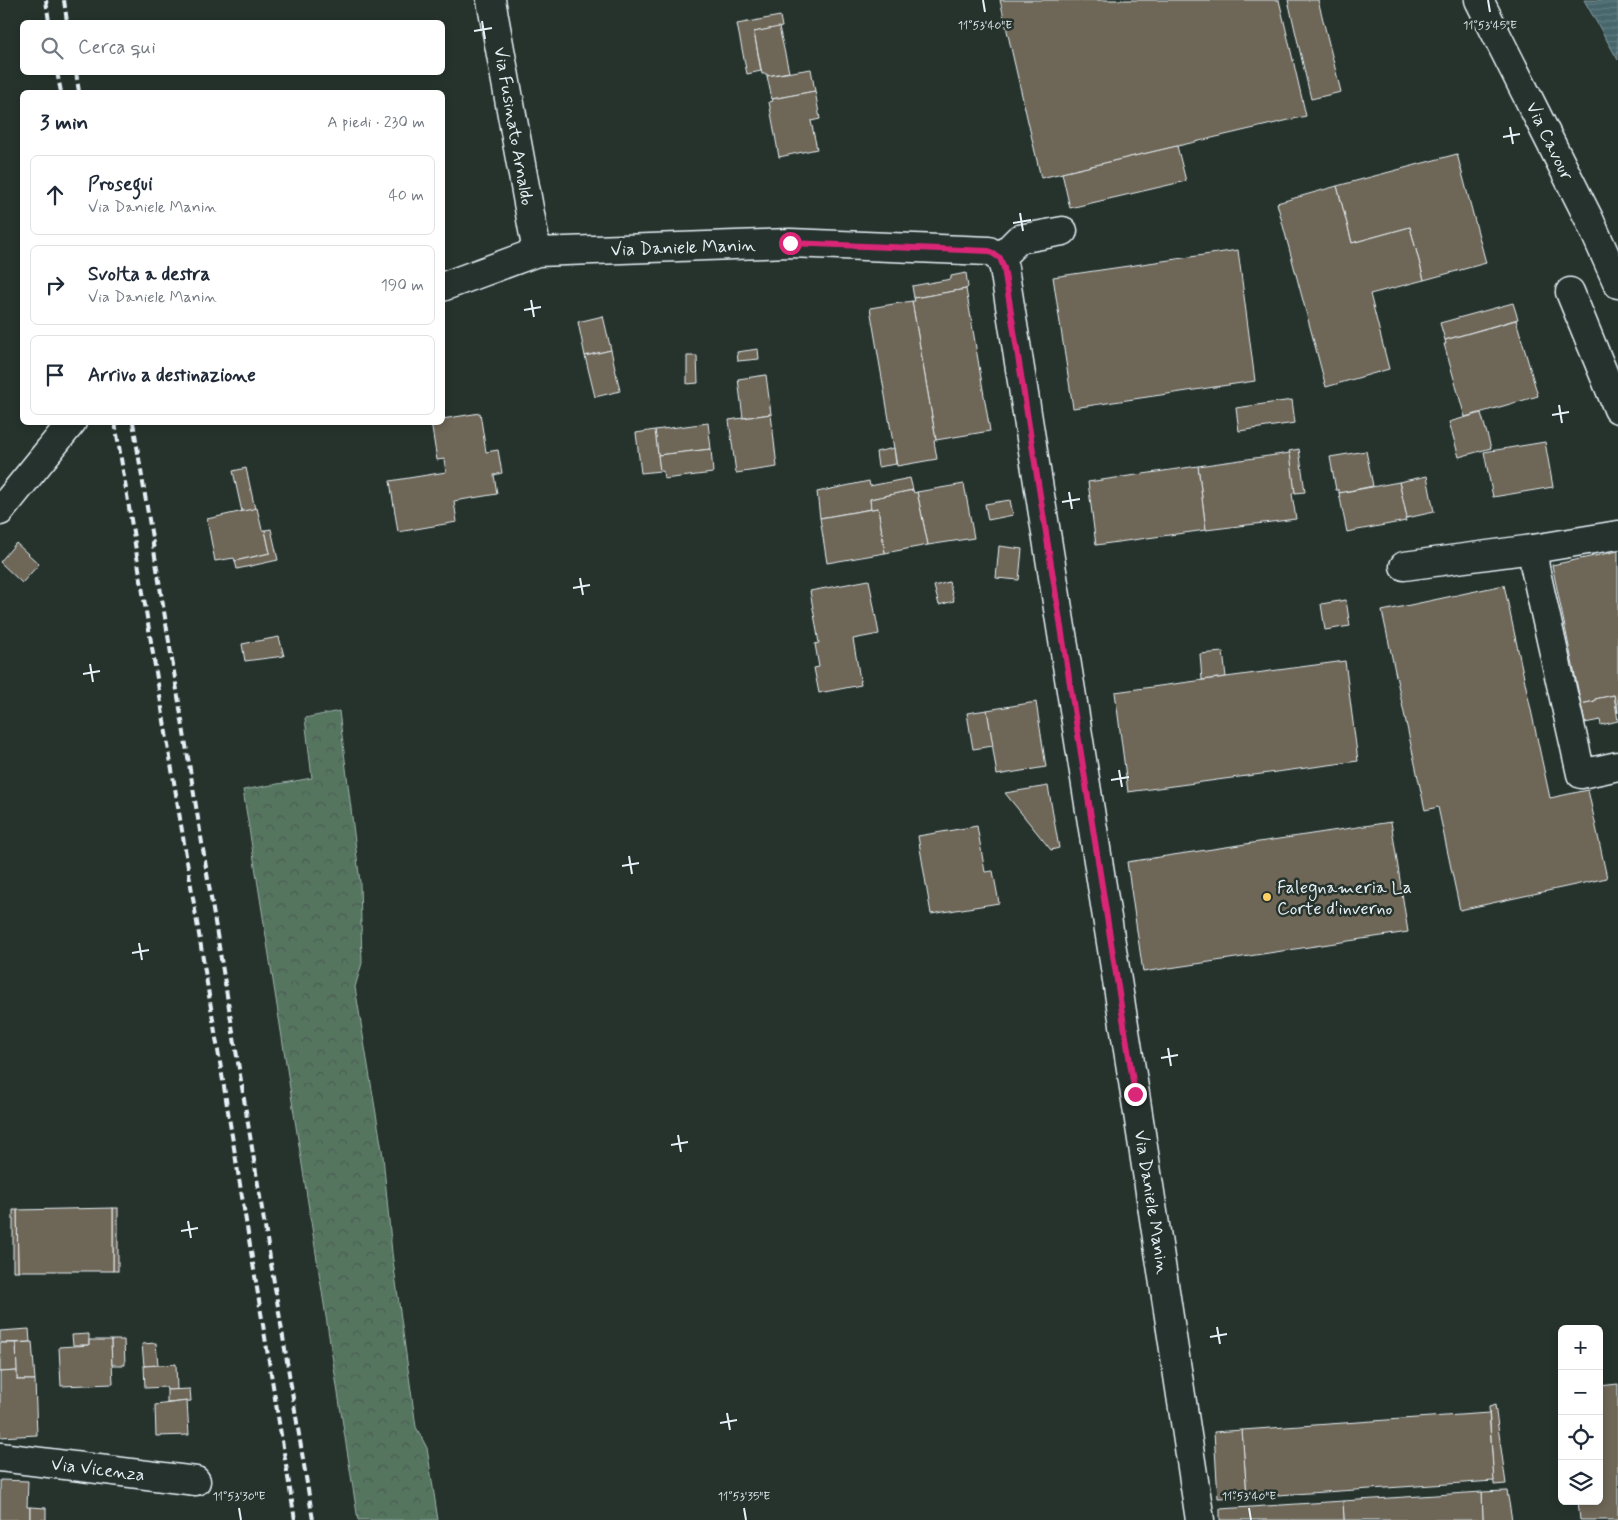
<!DOCTYPE html>
<html lang="it">
<head>
<meta charset="utf-8">
<style>
  body { margin:0; font-family:Mynerve,sans-serif; background:#f6f6f7; color:#1f2937 }
  .controls { position:absolute; right:15px; bottom:15px; display:grid; overflow:hidden; border-radius:8px; box-shadow:0 2px 8px #0003 }
  .controls button { width:45px; height:45px; display:grid; place-items:center; padding:0; border:0; border-bottom:1px solid #e0e1e3; background:#fff; color:#1f2937; font:25px sans-serif }
  .stop { position:absolute; width:15px; height:15px; margin:-11px; border:4px solid #db2777; border-radius:50%; background:#fff }
  .stop.end { background:#db2777; border-color:#fff; box-shadow:0 1px 5px #0008 }
  .list { margin:0; padding:0; list-style:none }
  h2 { display:flex; justify-content:space-between; align-items:center; height:65px; margin:0; padding:0 20px; font-size:21px }
  h2 small { font-size:16px; font-weight:400; color:#747a83 }
  .list li { display:grid; grid-template-columns:32px 1fr auto; gap:15px; align-items:center; box-sizing:border-box; height:80px; margin:0 10px 10px; padding:0 10px; border:1px solid #e0e1e3; border-radius:8px }
  .list b { display:block; font-size:19px; white-space:nowrap }
  .list p { margin:0; font-size:16px; white-space:nowrap; color:#747a83 }
  .list em { font-size:16px; font-style:normal; color:#747a83 }
  .icon { flex:none; width:28px; height:28px; fill:none; stroke:currentColor; stroke-width:2; stroke-linecap:round; stroke-linejoin:round }
  .map { position:relative; flex:none; width:1618px; height:1520px; overflow:hidden }
  .search { position:absolute; background:#fff; box-shadow:0 2px 8px #0003; left:20px; top:20px; width:425px; height:55px; display:flex; align-items:center; gap:12px; box-sizing:border-box; padding:0 18px; border-radius:8px; color:#747a83; font-size:19px }
  .panel { position:absolute; background:#fff; box-shadow:0 2px 8px #0003; left:20px; top:90px; width:425px; height:335px; border-radius:8px }
  .map>svg:first-child { display:block }
  .forest { fill:url(#forest-crowns); stroke:#9eb3ac }
  .water { fill:url(#water-rules); stroke:#879ea4 }
  .building { fill:#6e6657; stroke:#e8f1f8 }
  .lines { fill:none; stroke-linecap:round; stroke-linejoin:round }
  .minor-casing { stroke:#e8f1f8; stroke-width:31 }
  .minor { stroke:#26332d; stroke-width:28 }
  .rail { stroke:#e8f1f8; stroke-width:4; stroke-dasharray:8 4; stroke-linecap:butt }
  .route { stroke:#db2777; stroke-width:6 }
  .ticks { fill:none; stroke:#e8f1f8; stroke-width:2 }
  .poi-dot { fill:#ffd166; stroke:#26332d; stroke-width:2 }
  .labels { text-anchor:middle; stroke-width:5; stroke-linejoin:round; paint-order:stroke }
  .street-label { font-size:18px; fill:#e8f1f8; stroke:#26332d }
  .poi-label { font-size:18px; fill:#e8f1f8; stroke:#26332d; text-anchor:start }
  .ticks-label { font-size:12px; text-anchor:middle; fill:#e8f1f8; stroke:#26332d; stroke-width:5; stroke-linejoin:round; paint-order:stroke }
</style>
</head>
<body>
<div class="map">
<svg width="1618" height="1520" viewBox="0 0 1618 1520">
  <defs>
    <pattern id="forest-crowns" width="20" height="18" patternUnits="userSpaceOnUse" patternTransform="scale(1.25)"><rect width="20" height="18" fill="#54755f"/><path d="M2 6a3 3 0 1 1 6 0M12 15a3 3 0 1 1 6 0" fill="none" stroke="#4c5c53"/></pattern>
    <pattern id="water-rules" width="6" height="5" patternUnits="userSpaceOnUse" patternTransform="scale(1.25)"><rect width="6" height="5" fill="#46666c"/><path d="M0 2.5h6" fill="none" stroke="#617c82"/></pattern>
  </defs>
  <rect width="100%" height="100%" fill="#26332d"/>
  <filter id="ink" filterUnits="userSpaceOnUse"><feTurbulence type="fractalNoise" baseFrequency=".02" numOctaves="2"/><feDisplacementMap in="SourceGraphic" scale="10" xChannelSelector="R" yChannelSelector="G"/><feConvolveMatrix kernelMatrix="1 2 1 2 8 2 1 2 1" color-interpolation-filters="sRGB"/></filter>
  <g filter="url(#ink)">
    <path class="forest" d="M339,711L360,882L362,963L355,987L383,1156L392,1253L416,1427L427,1448L438,1520H358L243,790L312,778L305,718Z"/>
    <path class="water" d="M1584,0H1618V60Z"/>
    <g class="building">
      <path d="M1000,0H1279L1306,116L1041,178Z"/>
      <path d="M1288,0H1318L1341,92L1311,99Z"/>
      <path d="M780,16L782,27L754,32L761,71L747,74L737,24Z"/>
      <path d="M779,27L789,72L767,76V74H762L754,32Z"/>
      <path d="M811,69L815,91L772,99L767,76Z"/>
      <path d="M815,91L820,119L811,121L817,149L779,157L769,102L773,101L772,99Z"/>
      <path d="M1177,146L1186,181L1070,208L1062,173Z"/>
      <path d="M1457,154L1486,263L1424,280L1410,227L1352,243L1337,186Z"/>
      <path d="M1337,186L1352,243L1410,227L1424,280L1370,294L1389,369L1326,387L1277,203Z"/>
      <path d="M1238,250L1255,381L1073,408L1053,277Z"/>
      <path d="M966,273L968,287L966,289L914,298L912,286L951,279V276Z"/>
      <path d="M966,289L990,431L936,440L912,301H915L914,298Z"/>
      <path d="M912,301L936,440L934,441L937,459L897,466L870,308Z"/>
      <path d="M1513,303L1518,319L1445,340L1440,323Z"/>
      <path d="M603,316L611,350L585,356L578,322Z"/>
      <path d="M1516,320L1538,396L1465,417L1444,344H1446L1445,340Z"/>
      <path d="M758,349L759,359L738,361L737,352Z"/>
      <path d="M611,350L620,391L595,397L585,356Z"/>
      <path d="M687,356H697L698,383L687,384Z"/>
      <path d="M766,375L771,414L743,418L738,379Z"/>
      <path d="M1292,400L1295,423L1239,431L1236,408Z"/>
      <path d="M480,413L486,452L498,450L502,473L494,475L497,494L454,501L457,522L398,532L390,481L446,472L444,459L437,460L431,422H442V419Z"/>
      <path d="M1481,413L1491,448L1459,457L1449,422Z"/>
      <path d="M771,414L777,467L736,473L729,420Z"/>
      <path d="M708,423L711,449L658,455L655,430Z"/>
      <path d="M655,430L660,471L641,473L636,433Z"/>
      <path d="M1545,442L1553,487L1493,497L1484,452Z"/>
      <path d="M894,448L896,464L878,467L876,452Z"/>
      <path d="M711,449L713,473L664,479L663,471H660L658,455Z"/>
      <path d="M1299,449L1305,492L1295,493L1289,451Z"/>
      <path d="M1366,451L1373,486L1339,493V490H1336L1330,457Z"/>
      <path d="M1290,453L1295,493L1292,494L1296,519L1206,530L1198,466Z"/>
      <path d="M1198,466L1206,530L1096,545L1088,482Z"/>
      <path d="M246,468L255,509L242,512L233,471Z"/>
      <path d="M1427,476L1434,512L1407,518L1399,482Z"/>
      <path d="M910,478L913,490L870,499L871,509L820,518L817,492L869,481L870,486Z"/>
      <path d="M1399,482L1407,518H1405L1406,521L1347,532L1339,493Z"/>
      <path d="M964,484L974,538L928,545L917,492Z"/>
      <path d="M913,490L914,493L917,492L928,545L885,553L878,508L871,509L870,499Z"/>
      <path d="M1010,500L1013,515L988,520L985,504Z"/>
      <path d="M257,508L262,530H265L270,553L235,561L234,558L215,561L207,519Z"/>
      <path d="M878,508L885,553L827,563L820,518Z"/>
      <path d="M271,529L278,560L237,569L235,561L270,553L265,530Z"/>
      <path d="M16,543L39,564L22,583L0,562Z"/>
      <path d="M999,546L1022,549L1019,580L996,578Z"/>
      <path d="M1618,551V713L1614,695L1595,699V701L1581,704L1552,565Z"/>
      <path d="M869,580L879,634L853,639L861,685L819,693L814,668L819,667L815,644L819,643L810,591Z"/>
      <path d="M949,582L954,601L939,605L934,586Z"/>
      <path d="M1504,585L1550,798L1588,790L1607,878L1460,910L1438,807L1425,810L1382,611Z"/>
      <path d="M1346,600L1350,626L1325,630L1321,604Z"/>
      <path d="M279,637L284,656L245,661L242,644Z"/>
      <path d="M1223,652L1226,677L1202,680L1200,654Z"/>
      <path d="M1345,661L1358,761L1128,792L1115,692Z"/>
      <path d="M1614,695L1618,721L1601,725L1600,720L1585,723L1581,704L1595,701V699Z"/>
      <path d="M1036,702L1046,767L997,775L987,710Z"/>
      <path d="M987,710L993,746L973,749L967,713Z"/>
      <path d="M1048,786L1059,848L1051,850L1005,793Z"/>
      <path d="M1391,822L1408,932L1143,972L1127,862Z"/>
      <path d="M977,826L985,872L993,871L999,903L931,914L918,836Z"/>
      <rect x="113" y="1208" width="5" height="63"/>
      <path d="M113,1208V1271H18L17,1210Z"/>
      <path d="M13,1210H17L18,1271H13Z"/>
      <path d="M29,1329L30,1342L0,1343V1331Z"/>
      <path d="M89,1334V1345H73L72,1335Z"/>
      <path d="M89,1340H111L113,1384L61,1386L59,1347L89,1345Z"/>
      <path d="M111,1340H124L125,1365H112Z"/>
      <path d="M32,1342L35,1380H17L16,1343Z"/>
      <path d="M0,1343H16L17,1371L0,1372Z"/>
      <path d="M156,1343L158,1365L144,1366L142,1344Z"/>
      <path d="M176,1364L177,1390H167L166,1387L145,1388L144,1366Z"/>
      <path d="M17,1371V1380H35L37,1435L0,1437V1372Z"/>
      <path d="M1618,1384V1520H1580L1578,1501H1599V1386Z"/>
      <path d="M190,1389L191,1401L167,1403V1390Z"/>
      <path d="M187,1401L189,1435L156,1436L155,1405Z"/>
      <path d="M1495,1405L1506,1484L1494,1485L1489,1407Z"/>
      <path d="M1489,1413L1494,1481L1247,1497L1242,1430Z"/>
      <path d="M1242,1430L1247,1497L1218,1498L1214,1432Z"/>
      <path d="M0,1480L28,1481L27,1507H30V1520H0Z"/>
      <path d="M1507,1491L1512,1520H1483L1482,1492Z"/>
      <path d="M1482,1492L1483,1520H1344L1343,1501Z"/>
      <path d="M1343,1501L1344,1520H1220V1509Z"/>
      <path d="M30,1507L46,1508V1520H30Z"/>
    </g>
    <g class="lines">
      <g class="minor-casing">
        <g id="minor">
          <path d="M491,0L537,252"/>
          <path d="M1479,0L1589,219L1618,284"/>
          <path d="M1000,258L1019,239L1063,231"/>
          <path d="M442,287L537,252L790,243L989,251L1000,258L1004,268L1135,1094L1200,1520"/>
          <path d="M1570,292L1618,409"/>
          <path d="M0,511L72,422"/>
          <path d="M1533,549L1535,568L1581,774L1618,766"/>
          <path d="M1404,566L1533,549L1618,535"/>
          <path d="M0,1457L196,1481"/>
        </g>
      </g>
      <use href="#minor" class="minor"/>
      <g class="rail">
        <path d="M46,0L49,22"/>
        <path d="M64,0L67,22"/>
        <path d="M57,72L61,92"/>
        <path d="M76,72L79,92"/>
        <path d="M115,422L295,1520"/>
        <path d="M133,422L313,1520"/>
      </g>
    </g>
  </g>
  <g class="lines" filter="url(#ink)">
    <path class="route" d="M790,243L989,251L1000,258L1004,268L1135,1094"/>
  </g>
  <path class="ticks" d="M983,0L985,12M1488,0L1490,12M482,21L485,39M474,31L492,28M1510,127L1513,144M1503,137L1520,134M1020,213L1023,231M1013,223L1031,220M531,300L534,317M524,310L541,307M1559,405L1562,423M1552,415L1569,412M1069,492L1072,509M1062,502L1080,499M580,578L583,595M573,588L590,585M90,664L93,682M83,674L100,671M1119,770L1122,787M1111,780L1129,777M629,856L632,874M622,866L639,863M139,943L142,960M132,953L149,950M1168,1048L1171,1066M1161,1058L1178,1055M678,1135L681,1152M671,1145L688,1142M188,1221L191,1238M181,1231L198,1228M1217,1327L1220,1344M1210,1337L1227,1334M727,1413L730,1430M720,1423L737,1420M239,1508L241,1520M744,1508L746,1520M1249,1508L1251,1520"/>
  <circle class="poi-dot" cx="1267" cy="897" r="5"/>
  <g class="labels">
    <g class="street-label">
      <text transform="translate(514 126) rotate(80)" y="6">Via Fusinato Arnaldo</text>
      <text transform="translate(1550 141) rotate(64)" y="6">Via Cavour</text>
      <text transform="translate(683 247) rotate(-2)" y="6">Via Daniele Manin</text>
      <text transform="translate(1152 1202) rotate(81)" y="6">Via Daniele Manin</text>
      <text transform="translate(98 1469) rotate(7)" y="6">Via Vicenza</text>
    </g>
    <g class="poi-label">
      <text x="1277" y="893">Falegnameria La<tspan x="1277" dy="21">Corte d'inverno</tspan></text>
    </g>
  </g>
  <g class="ticks-label">
    <text x="985" y="29">11°53'40"E</text>
    <text x="1490" y="29">11°53'45"E</text>
    <text x="239" y="1500">11°53'30"E</text>
    <text x="744" y="1500">11°53'35"E</text>
    <text x="1249" y="1500">11°53'40"E</text>
  </g>
</svg>
<div class="controls">
<button>+</button>
<button>−</button>
<button><svg class="icon" aria-label="locate" viewBox="0 0 24 24"><circle cx="12" cy="12" r="6"/><path d="M12 2v4M12 18v4M2 12h4M18 12h4"/></svg></button>
<button><svg class="icon" aria-label="layers" viewBox="0 0 24 24"><path d="M12 4l9 5-9 5-9-5zM3 14l9 5 9-5"/></svg></button>
</div>
<div class="stop" style="left:790px;top:243px"></div>
<div class="stop end" style="left:1135px;top:1094px"></div>
<div class="search"><svg class="icon" aria-label="search" viewBox="0 0 24 24"><circle cx="10" cy="10" r="6"/><path d="M15 15l6 6"/></svg>Cerca qui</div>
<section class="panel">
<h2>3 min<small>A piedi · 230 m</small></h2>
<ul class="list">
<li><svg class="icon" aria-label="ahead" viewBox="0 0 24 24"><path d="M12 20V5M6 11l6-6 6 6"/></svg><div><b>Prosegui</b><p>Via Daniele Manin</p></div><em>40 m</em></li>
<li><svg class="icon" aria-label="right" viewBox="0 0 24 24"><path d="M7 20v-9h11M14 6l5 5-5 5"/></svg><div><b>Svolta a destra</b><p>Via Daniele Manin</p></div><em>190 m</em></li>
<li><svg class="icon" aria-label="arrive" viewBox="0 0 24 24"><path d="M6 21V4h12l-3 4 3 4H6"/></svg><div><b>Arrivo a destinazione</b></div></li>
</ul>
</section>
</div>
</body>
</html>
